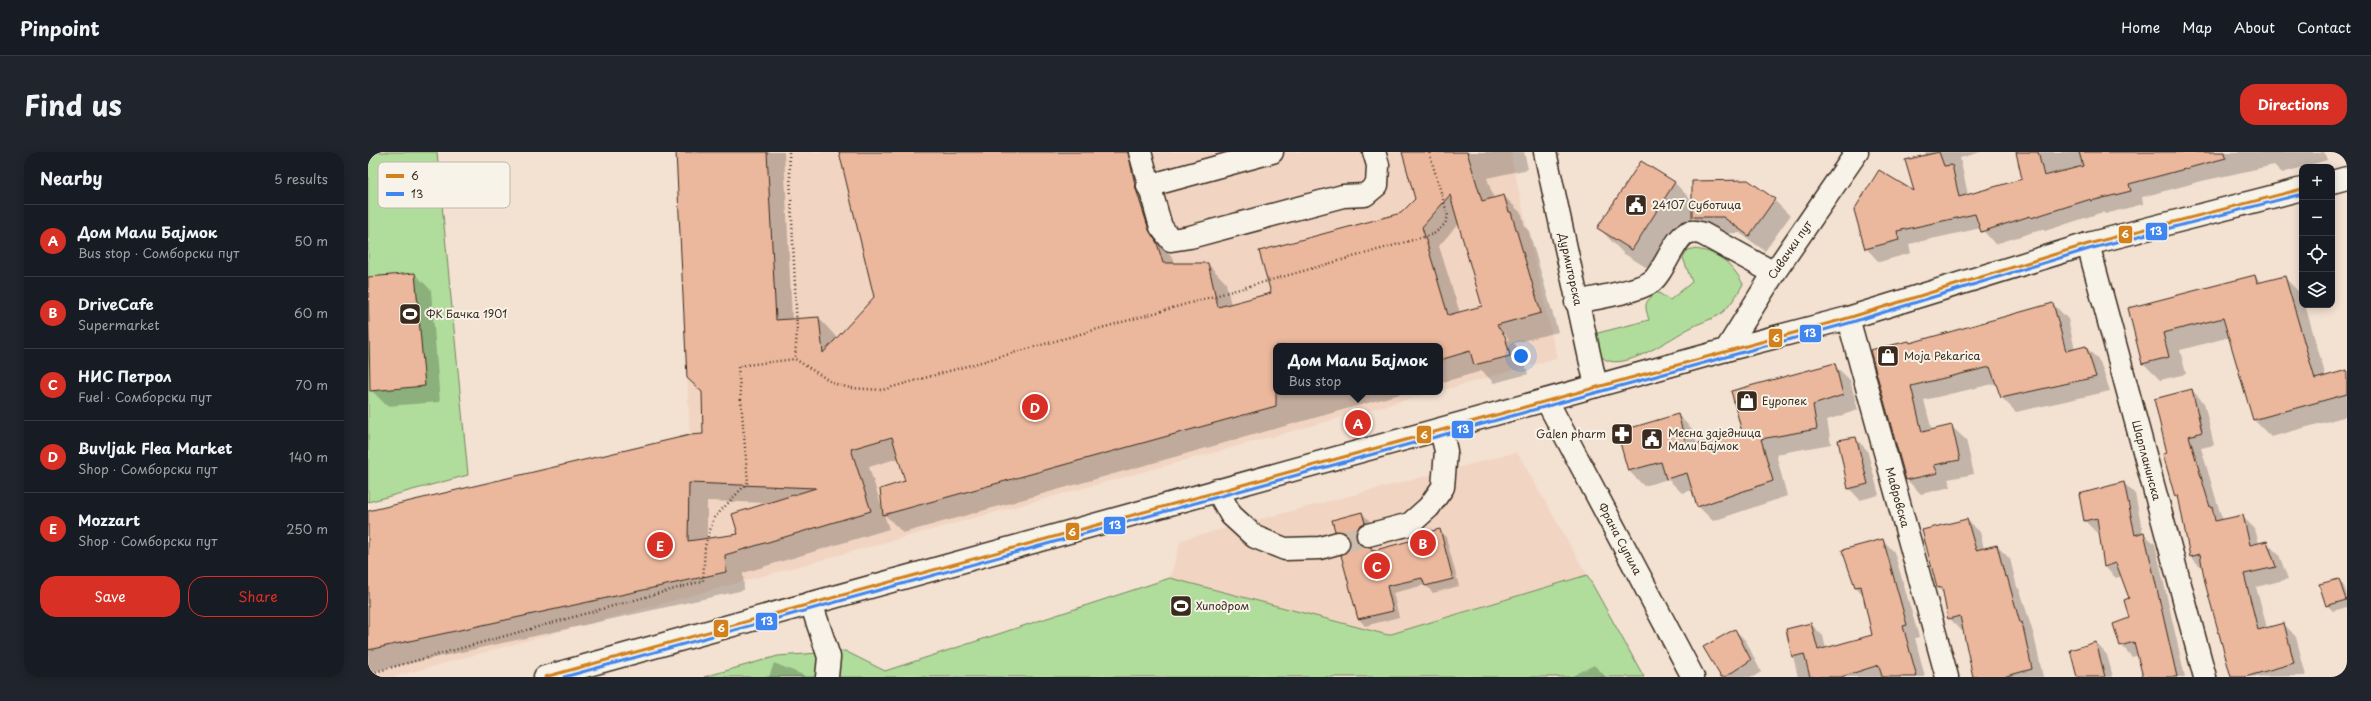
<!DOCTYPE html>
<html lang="en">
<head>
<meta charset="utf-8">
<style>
  body { margin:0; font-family:"Playpen Sans",sans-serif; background:#20242c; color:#f1f3f6 }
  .controls { position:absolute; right:12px; top:12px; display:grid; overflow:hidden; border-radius:8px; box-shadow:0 2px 10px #0003 }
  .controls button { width:36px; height:36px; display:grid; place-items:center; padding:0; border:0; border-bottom:1px solid #363941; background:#171b24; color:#f1f3f6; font:20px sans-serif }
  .you { position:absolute; left:1153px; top:204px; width:14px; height:14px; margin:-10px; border:3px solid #fff; border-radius:50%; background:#1a73e8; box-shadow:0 0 0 6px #1a73e833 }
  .badge { display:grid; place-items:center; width:26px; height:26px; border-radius:50%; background:#d93025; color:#fff; font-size:13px; font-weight:700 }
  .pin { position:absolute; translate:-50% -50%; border:2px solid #fff; box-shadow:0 1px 4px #0006 }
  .popup { position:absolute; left:905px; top:191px; width:170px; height:52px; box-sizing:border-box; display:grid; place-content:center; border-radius:8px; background:#171b24; filter:drop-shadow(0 1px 3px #0005); font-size:13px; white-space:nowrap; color:#9ea1a6 }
  .popup b { font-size:15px; color:#f1f3f6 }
  .popup::after { content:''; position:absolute; left:50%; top:100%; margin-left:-8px; border:8px solid transparent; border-top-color:#171b24 }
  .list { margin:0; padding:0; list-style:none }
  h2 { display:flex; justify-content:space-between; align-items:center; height:52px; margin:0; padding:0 16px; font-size:17px }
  h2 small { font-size:13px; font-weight:400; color:#9ea1a6 }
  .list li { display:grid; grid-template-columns:26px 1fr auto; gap:12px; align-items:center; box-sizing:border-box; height:72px; padding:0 16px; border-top:1px solid #363941 }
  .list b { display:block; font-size:15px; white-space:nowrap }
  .list p { margin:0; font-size:13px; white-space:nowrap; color:#9ea1a6 }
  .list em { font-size:13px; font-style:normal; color:#9ea1a6 }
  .actions { display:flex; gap:8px; padding:12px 16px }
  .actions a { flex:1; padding:9px 0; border:1px solid #d93025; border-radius:16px; text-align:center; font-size:14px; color:#d93025 }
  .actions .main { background:#d93025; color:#fff }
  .icon { flex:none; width:22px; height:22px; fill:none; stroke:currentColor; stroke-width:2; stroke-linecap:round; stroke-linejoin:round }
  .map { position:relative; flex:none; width:1979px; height:525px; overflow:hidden; border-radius:16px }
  header { display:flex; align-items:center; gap:24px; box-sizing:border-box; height:56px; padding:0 20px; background:#171b24; border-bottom:1px solid #363941 }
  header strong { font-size:19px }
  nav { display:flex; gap:22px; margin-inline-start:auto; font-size:14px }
  .intro { display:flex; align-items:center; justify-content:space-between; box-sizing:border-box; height:96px; padding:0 24px }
  h1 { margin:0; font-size:28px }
  .button { padding:10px 18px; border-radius:16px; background:#d93025; color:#fff; font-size:14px; font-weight:700 }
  main { display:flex; gap:24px; padding:0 24px }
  aside { flex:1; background:#171b24; border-radius:16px; box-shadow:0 2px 10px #0003 }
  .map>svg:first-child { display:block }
  .built { fill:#f1d5c2 }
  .green { fill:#b0dd9c; stroke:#76845d }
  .shadow { fill:#0003; fill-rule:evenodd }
  .building { fill:#ebb89d; stroke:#3b2a1e; fill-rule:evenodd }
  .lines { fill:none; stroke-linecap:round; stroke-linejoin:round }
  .minor-tunnel { stroke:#cebcae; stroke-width:22; stroke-dasharray:22 11; stroke-linecap:butt }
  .minor-casing { stroke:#3b2a1e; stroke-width:25 }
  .major-casing { stroke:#3b2a1e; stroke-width:25 }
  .path { stroke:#3b2a1e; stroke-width:2.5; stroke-dasharray:1 3; stroke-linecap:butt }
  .minor { stroke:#f7f3e8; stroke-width:22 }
  .major { stroke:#f7f3e8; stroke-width:22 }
  .bus-1-casing { stroke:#f7f3e8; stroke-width:6 }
  .bus-2-casing { stroke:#f7f3e8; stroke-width:6 }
  .bus-1 { stroke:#d2811c; stroke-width:3 }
  .bus-2 { stroke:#4186f0; stroke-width:3 }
  .labels { text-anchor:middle; stroke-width:4; stroke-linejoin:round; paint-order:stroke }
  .poi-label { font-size:11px; fill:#3b2a1e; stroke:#f7f3e8; text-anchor:start }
  .street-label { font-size:11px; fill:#3b2a1e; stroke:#f7f3e8 }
  .key { fill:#f7f3e8; stroke:#bfb7ab; stroke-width:1 }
  .key-label { font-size:11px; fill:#3b2a1e }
  .line-badge { stroke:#f7f3e8; stroke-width:1.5 }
  .badge-label { font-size:11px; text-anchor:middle; font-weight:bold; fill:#fff }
</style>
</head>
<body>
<header>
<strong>Pinpoint</strong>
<nav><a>Home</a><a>Map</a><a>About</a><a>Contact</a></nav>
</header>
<div class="intro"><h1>Find us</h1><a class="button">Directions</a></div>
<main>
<aside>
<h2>Nearby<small>5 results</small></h2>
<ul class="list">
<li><span class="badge">A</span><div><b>Дом Мали Бајмок</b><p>Bus stop · Сомборски пут</p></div><em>50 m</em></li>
<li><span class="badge">B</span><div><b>DriveCafe</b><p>Supermarket</p></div><em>60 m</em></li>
<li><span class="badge">C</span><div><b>НИС Петрол</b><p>Fuel · Сомборски пут</p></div><em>70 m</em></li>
<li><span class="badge">D</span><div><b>Buvljak Flea Market</b><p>Shop · Сомборски пут</p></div><em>140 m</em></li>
<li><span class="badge">E</span><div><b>Mozzart</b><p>Shop · Сомборски пут</p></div><em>250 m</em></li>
</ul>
<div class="actions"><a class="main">Save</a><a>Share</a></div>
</aside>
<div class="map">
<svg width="1979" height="525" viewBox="0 0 1979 525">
  <rect width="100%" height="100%" fill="#f3e1d2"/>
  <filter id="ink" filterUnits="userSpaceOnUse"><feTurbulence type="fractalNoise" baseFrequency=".025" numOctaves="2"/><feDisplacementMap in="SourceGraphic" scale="8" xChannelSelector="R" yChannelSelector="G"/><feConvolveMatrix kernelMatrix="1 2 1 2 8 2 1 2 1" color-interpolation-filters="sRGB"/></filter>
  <g filter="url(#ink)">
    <g class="built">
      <path d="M308,0H1142L1189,206L1072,239V194H908V240H1067L26,525H0V359L322,283Z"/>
      <path d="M1149,300L1219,423L1020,483L802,426L813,388Z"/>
    </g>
    <g class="green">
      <path d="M0,0H69L100,323L0,350Z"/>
      <path d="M1324,97C1348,98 1364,111 1375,132C1369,143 1361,156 1351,163C1342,168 1331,171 1322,176C1303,186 1263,215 1241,209C1229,205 1226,192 1222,183L1281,168C1276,151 1276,151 1289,140L1302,148L1324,130L1315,106L1320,98Z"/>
      <path d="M1219,423L1276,525H336L410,504L477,499L517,519L802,426L1020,483Z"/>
    </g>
    <g class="shadow">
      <path d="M309,0H416L424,168L451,166L469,186L507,145L472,0H778L799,98L808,112H840L858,131L863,153L904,141L1034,62L1048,47L1035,0H1156L1160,17L1119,26L1126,47L1136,44L1154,62L1157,75L1161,79L1190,180L1146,191L1155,203L1160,222L1126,231L1114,219L1072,231V194H908V240H1039L535,381L516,362L521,377L375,421L376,438L3,520L0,517V360L336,283L335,241ZM1091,71L1116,154L1092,161L1071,94ZM1128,173H1130L1141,187L1139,188ZM531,306L538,329L515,359L501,315ZM339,349L400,351L371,383L339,388Z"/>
      <path d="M1557,0H1613L1592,6L1600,43L1655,28L1649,0H1956L1959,8L1914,21L1906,13L1834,29L1774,45L1775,52L1737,62L1735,60L1677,79L1675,77L1627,92L1613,76L1541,92L1543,101L1511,110L1498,96L1547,41L1558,4Z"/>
      <path d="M1273,10L1307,31L1325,50L1380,29L1406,48L1422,64L1397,99L1372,81H1341L1325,65L1289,122L1255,101L1231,76Z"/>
      <path d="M47,122L63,138L72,250L19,254L3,238L0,204V126Z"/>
      <path d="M1887,124L1894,131L1916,125L1933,142L1934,153H1937L1958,225L1979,219V264L1903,285L1886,268L1862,185L1812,198L1818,222L1792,228L1775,211L1761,157Z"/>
      <path d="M1685,152L1700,167L1707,198L1718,195L1732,210L1742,239L1648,260L1634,246L1629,231L1556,248L1564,279L1583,274L1598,288L1606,322L1580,327L1583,335L1553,342L1539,328L1503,199L1541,190L1543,192Z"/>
      <path d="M1466,213L1482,228L1490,258L1459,268L1463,292L1408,302L1419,344L1345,369L1330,354L1325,338L1314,341L1300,327L1276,334L1261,319L1250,280L1310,263L1325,278L1329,293L1375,280Z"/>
      <path d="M1824,238L1836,251L1846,293L1833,296L1853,364L1856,368L1874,364L1887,377L1891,392L1898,390L1911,403L1920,427L1888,435L1899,476L1916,472L1928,485L1938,524L1864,525L1835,417L1823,405L1812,348L1807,344L1800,302Z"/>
      <path d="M1487,286L1499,298L1511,343L1492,348L1481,336Z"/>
      <path d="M1756,331L1767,342L1775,381L1787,392L1817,525H1776L1771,503L1764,505L1753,493L1763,467V447L1754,424L1748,426L1737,415L1732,379L1728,380L1717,369Z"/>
      <path d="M994,361L1001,368L1003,378L998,381L994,394L1005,399L1046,389L1071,378L1078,385L1091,434L1065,441L1057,433L1025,441L1031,465L997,474L991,467L975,403L980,400L983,388L975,385L968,378Z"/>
      <path d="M1599,368L1612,380L1616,397L1629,394L1642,407L1649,435L1652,438L1666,484L1675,525H1606L1596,478L1594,479L1581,466L1576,442L1570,436Z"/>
      <path d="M1515,388L1526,400L1551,485L1547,486L1557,525H1430L1419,478L1443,472L1455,484L1458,497L1506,483L1496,444L1488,435Z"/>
      <path d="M1970,428L1976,434L1979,443V455L1965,459L1959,453Z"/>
      <path d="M1367,478L1378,489L1393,520L1385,525H1354Z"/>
      <path d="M1728,491L1739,503L1745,525H1710Z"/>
      <path d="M406,511L435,523L437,525H401Z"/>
      <path d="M1226,513L1238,525H1202Z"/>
    </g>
    <g class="building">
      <path d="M308,0H399L408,168L451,165L455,201L506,145L471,0H760L768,37L781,78L789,91L795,111H840L850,155L903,141L891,99L1033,61L1047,47L1034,0H1099L1114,49L1136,43L1141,60H1143L1173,161L1129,173L1137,184L1142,204L1106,213L1102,199L1072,208V194H908V254L515,363L512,337L537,329L524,285L483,297L503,359L357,403L358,420L0,498V359L322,283L335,282L334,240L319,226ZM1082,43L1114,154L1080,163L1054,75ZM321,331L448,336L364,362L370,382L320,389Z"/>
      <path d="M1571,0L1576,14L1584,13L1591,45L1654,27L1648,0H1670L1676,24L1715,14L1711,0H1857L1858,6L1761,32L1763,39L1723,49V47L1663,66L1662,64L1613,80L1607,62L1529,79L1531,88L1497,97L1486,58L1511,18L1546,39L1537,8Z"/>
      <path d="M1273,9L1307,30L1264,98L1229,76Z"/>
      <path d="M1380,28L1407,47L1381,84L1355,65H1324V29Z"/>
      <path d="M47,121L57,234L2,239L0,125Z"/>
      <path d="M1887,123L1889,131L1917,124L1947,227L1979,218V242L1885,268L1855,166L1795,181L1801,205L1774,212L1760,156Z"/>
      <path d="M1685,151L1698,199L1718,194L1728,225L1633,246L1622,215L1543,234L1554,280L1584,273L1592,308L1566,313L1570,321L1538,328L1502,198L1541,189L1542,191Z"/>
      <path d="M1467,211L1475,243L1445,253L1449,277L1393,287L1405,329L1329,355L1319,321L1298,327L1293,310L1260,319L1249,280L1310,262L1319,295L1374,280L1363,239Z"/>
      <path d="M1824,237L1834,280L1821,284L1842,355L1844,354L1847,369L1875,363L1882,393L1899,389L1908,415L1876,422L1890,478L1916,471L1926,511L1877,525H1863L1837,431L1832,402L1822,405L1810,343L1807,345L1795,302L1799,301L1786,247Z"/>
      <path d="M1488,285L1500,332L1480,337L1470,288Z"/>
      <path d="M1756,330L1767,383L1776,380L1809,525H1775L1766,490L1752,494L1745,472L1761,466L1756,448L1761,446L1748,411L1736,415L1729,366L1716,369L1711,342Z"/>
      <path d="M994,360L997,371L991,374L988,386L991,392L1003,395L1004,399L1045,388L1044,384L1072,377L1085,427L1057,434L1054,426L1019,434L1025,459L990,467L973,403L979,399L982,388L978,382L967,379L964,368Z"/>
      <path d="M1599,367L1608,398L1629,393L1637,425L1639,424L1652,471L1654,470L1664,517L1635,525H1605L1592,464L1580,467L1574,435L1569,436L1554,378Z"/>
      <path d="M1515,387L1539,473L1535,474L1549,525H1514L1511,513L1473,525H1442L1436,502L1424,505L1418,477L1443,471L1450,498L1504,483L1493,434L1487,435L1474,398Z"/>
      <path d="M1971,427L1978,448L1958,454L1951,432Z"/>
      <path d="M1367,477L1383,508L1357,525H1353L1335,495Z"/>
      <path d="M1728,490L1737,525H1709L1702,498Z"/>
    </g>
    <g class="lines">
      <path class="minor-tunnel" d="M970,391L1000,383"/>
      <g class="minor-casing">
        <g id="minor">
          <path d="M772,0L793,75L803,88L822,85L975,44L997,43L1009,33L1010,13L1006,0"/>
          <path id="s1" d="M1177,0L1228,234"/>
          <path d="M780,34L904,0"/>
          <path id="s2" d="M1720,92L1837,525"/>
          <path d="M1208,150C1227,146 1268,140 1283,130C1296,121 1308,80 1323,80C1327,79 1331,81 1335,82L1406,121"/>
          <path id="s3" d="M1480,166L1579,525"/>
          <path id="s4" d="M1358,198L1406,121L1489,0"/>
          <path id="s5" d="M1179,249L1325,525"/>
          <path d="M849,338L863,363L887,385L917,397L952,396L970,391"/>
          <path d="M1000,383L1042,372L1061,355L1075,335L1078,299L1073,278"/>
          <path d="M443,451L461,505L459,525"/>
        </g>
      </g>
      <g class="major-casing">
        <g id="major">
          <path d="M1964,30L1979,26"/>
          <path d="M177,525L1358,198L1480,166L1720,92L1934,37"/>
        </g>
      </g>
      <g class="path">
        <path d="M421,0L429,178L427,207"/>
        <path d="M0,522L335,429L337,394L346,366L380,330L370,214L427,207L465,231L482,236L514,238L1066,82L1077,72L1080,64L1061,0"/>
      </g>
      <use href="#minor" class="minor"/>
      <use href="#major" class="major"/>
      <g class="bus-1-casing">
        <path id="bus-1" d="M177,525L1480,166L1720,92L1934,37"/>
      </g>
      <g class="bus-2-casing">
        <path id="bus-2" d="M196,525L1481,171L1721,97L1934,42"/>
      </g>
      <use href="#bus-1" class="bus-1"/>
      <use href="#bus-2" class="bus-2"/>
    </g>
  </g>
  <defs>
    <g id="civic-square" transform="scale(1.15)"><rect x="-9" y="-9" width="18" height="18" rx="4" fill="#3b2a1e" stroke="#f7f3e8"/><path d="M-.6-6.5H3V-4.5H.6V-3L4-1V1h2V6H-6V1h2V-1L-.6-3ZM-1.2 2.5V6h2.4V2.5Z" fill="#fff"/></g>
    <g id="stadium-square" transform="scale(1.15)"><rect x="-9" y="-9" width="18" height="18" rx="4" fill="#3b2a1e" stroke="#f7f3e8"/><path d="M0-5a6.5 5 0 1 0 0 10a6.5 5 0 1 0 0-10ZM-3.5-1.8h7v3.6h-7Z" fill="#fff"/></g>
    <g id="shop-square" transform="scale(1.15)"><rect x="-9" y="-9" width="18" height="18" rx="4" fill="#3b2a1e" stroke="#f7f3e8"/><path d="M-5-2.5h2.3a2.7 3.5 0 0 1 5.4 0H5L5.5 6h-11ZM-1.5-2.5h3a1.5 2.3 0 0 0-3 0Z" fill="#fff"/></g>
    <g id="pharmacy-square" transform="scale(1.15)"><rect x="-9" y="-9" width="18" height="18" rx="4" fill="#3b2a1e" stroke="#f7f3e8"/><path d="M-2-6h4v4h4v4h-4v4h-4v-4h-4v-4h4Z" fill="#fff"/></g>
  </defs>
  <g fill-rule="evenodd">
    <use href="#civic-square" x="1268" y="53"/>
    <use href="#stadium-square" x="42" y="162"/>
    <use href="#shop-square" x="1520" y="204"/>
    <use href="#shop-square" x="1379" y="249"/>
    <use href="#pharmacy-square" x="1254" y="282"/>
    <use href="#civic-square" x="1284" y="287"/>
    <use href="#stadium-square" x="813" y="454"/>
  </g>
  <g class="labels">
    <g class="poi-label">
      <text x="1284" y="57">24107 Суботица</text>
      <text x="58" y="166">ФК Бачка 1901</text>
      <text x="1536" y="208">Moja Pekarica</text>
      <text x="1394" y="253">Еуропек</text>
      <text x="1300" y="285">Месна заједница<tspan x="1300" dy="13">Мали Бајмок</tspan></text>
      <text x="1238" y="286" text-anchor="end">Galen pharm</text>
      <text x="828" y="458">Хиподром</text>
    </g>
    <g class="street-label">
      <text dy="4" stroke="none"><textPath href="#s4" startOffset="119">Сивачки пут</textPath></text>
      <text dy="4" stroke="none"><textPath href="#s1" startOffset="120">Дурмиторска</textPath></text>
      <text dy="4" stroke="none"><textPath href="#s2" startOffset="224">Шарпланинска</textPath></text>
      <text dy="4" stroke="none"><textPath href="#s3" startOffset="186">Мавровска</textPath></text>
      <text dy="4" stroke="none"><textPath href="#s5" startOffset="156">Франа Супила</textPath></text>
    </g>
  </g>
  <rect x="10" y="10" width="132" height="46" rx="6" class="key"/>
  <rect x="18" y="22" width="18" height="4" fill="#d2811c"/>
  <rect x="18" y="40" width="18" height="4" fill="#4186f0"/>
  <g class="key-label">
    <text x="43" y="28">6</text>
    <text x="43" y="46">13</text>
  </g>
  <g class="line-badge">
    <rect x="1777" y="70" width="23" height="19" rx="4" fill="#4186f0"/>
    <rect x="1750" y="73" width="15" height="19" rx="4" fill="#d2811c"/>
    <rect x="1431" y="172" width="23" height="19" rx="4" fill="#4186f0"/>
    <rect x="1400" y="176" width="15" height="20" rx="4" fill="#d2811c"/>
    <rect x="1083" y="268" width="23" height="19" rx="4" fill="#4186f0"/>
    <rect x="1048" y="273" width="16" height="19" rx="4" fill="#d2811c"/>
    <rect x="735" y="364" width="23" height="19" rx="4" fill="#4186f0"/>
    <rect x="697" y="370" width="15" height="19" rx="4" fill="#d2811c"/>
    <rect x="387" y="460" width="23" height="19" rx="4" fill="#4186f0"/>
    <rect x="345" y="467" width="16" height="19" rx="4" fill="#d2811c"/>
  </g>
  <g class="badge-label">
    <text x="1788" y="83">13</text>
    <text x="1757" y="86">6</text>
    <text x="1442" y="185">13</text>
    <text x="1408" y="190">6</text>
    <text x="1095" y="281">13</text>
    <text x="1056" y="287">6</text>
    <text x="747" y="377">13</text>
    <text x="704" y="384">6</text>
    <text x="399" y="473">13</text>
    <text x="353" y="480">6</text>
  </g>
</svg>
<div class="controls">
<button>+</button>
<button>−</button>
<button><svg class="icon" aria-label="locate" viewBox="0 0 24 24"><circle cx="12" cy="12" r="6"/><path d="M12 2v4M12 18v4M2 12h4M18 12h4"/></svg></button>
<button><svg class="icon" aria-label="layers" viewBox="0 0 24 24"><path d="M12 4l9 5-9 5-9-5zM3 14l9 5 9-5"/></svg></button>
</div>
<div class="you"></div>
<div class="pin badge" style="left:990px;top:271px">A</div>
<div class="popup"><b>Дом Мали Бајмок</b>Bus stop</div>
<div class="pin badge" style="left:1055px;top:391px">B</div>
<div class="pin badge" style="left:1009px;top:414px">C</div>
<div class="pin badge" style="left:667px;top:255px">D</div>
<div class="pin badge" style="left:292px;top:393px">E</div>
</div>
</main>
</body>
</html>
